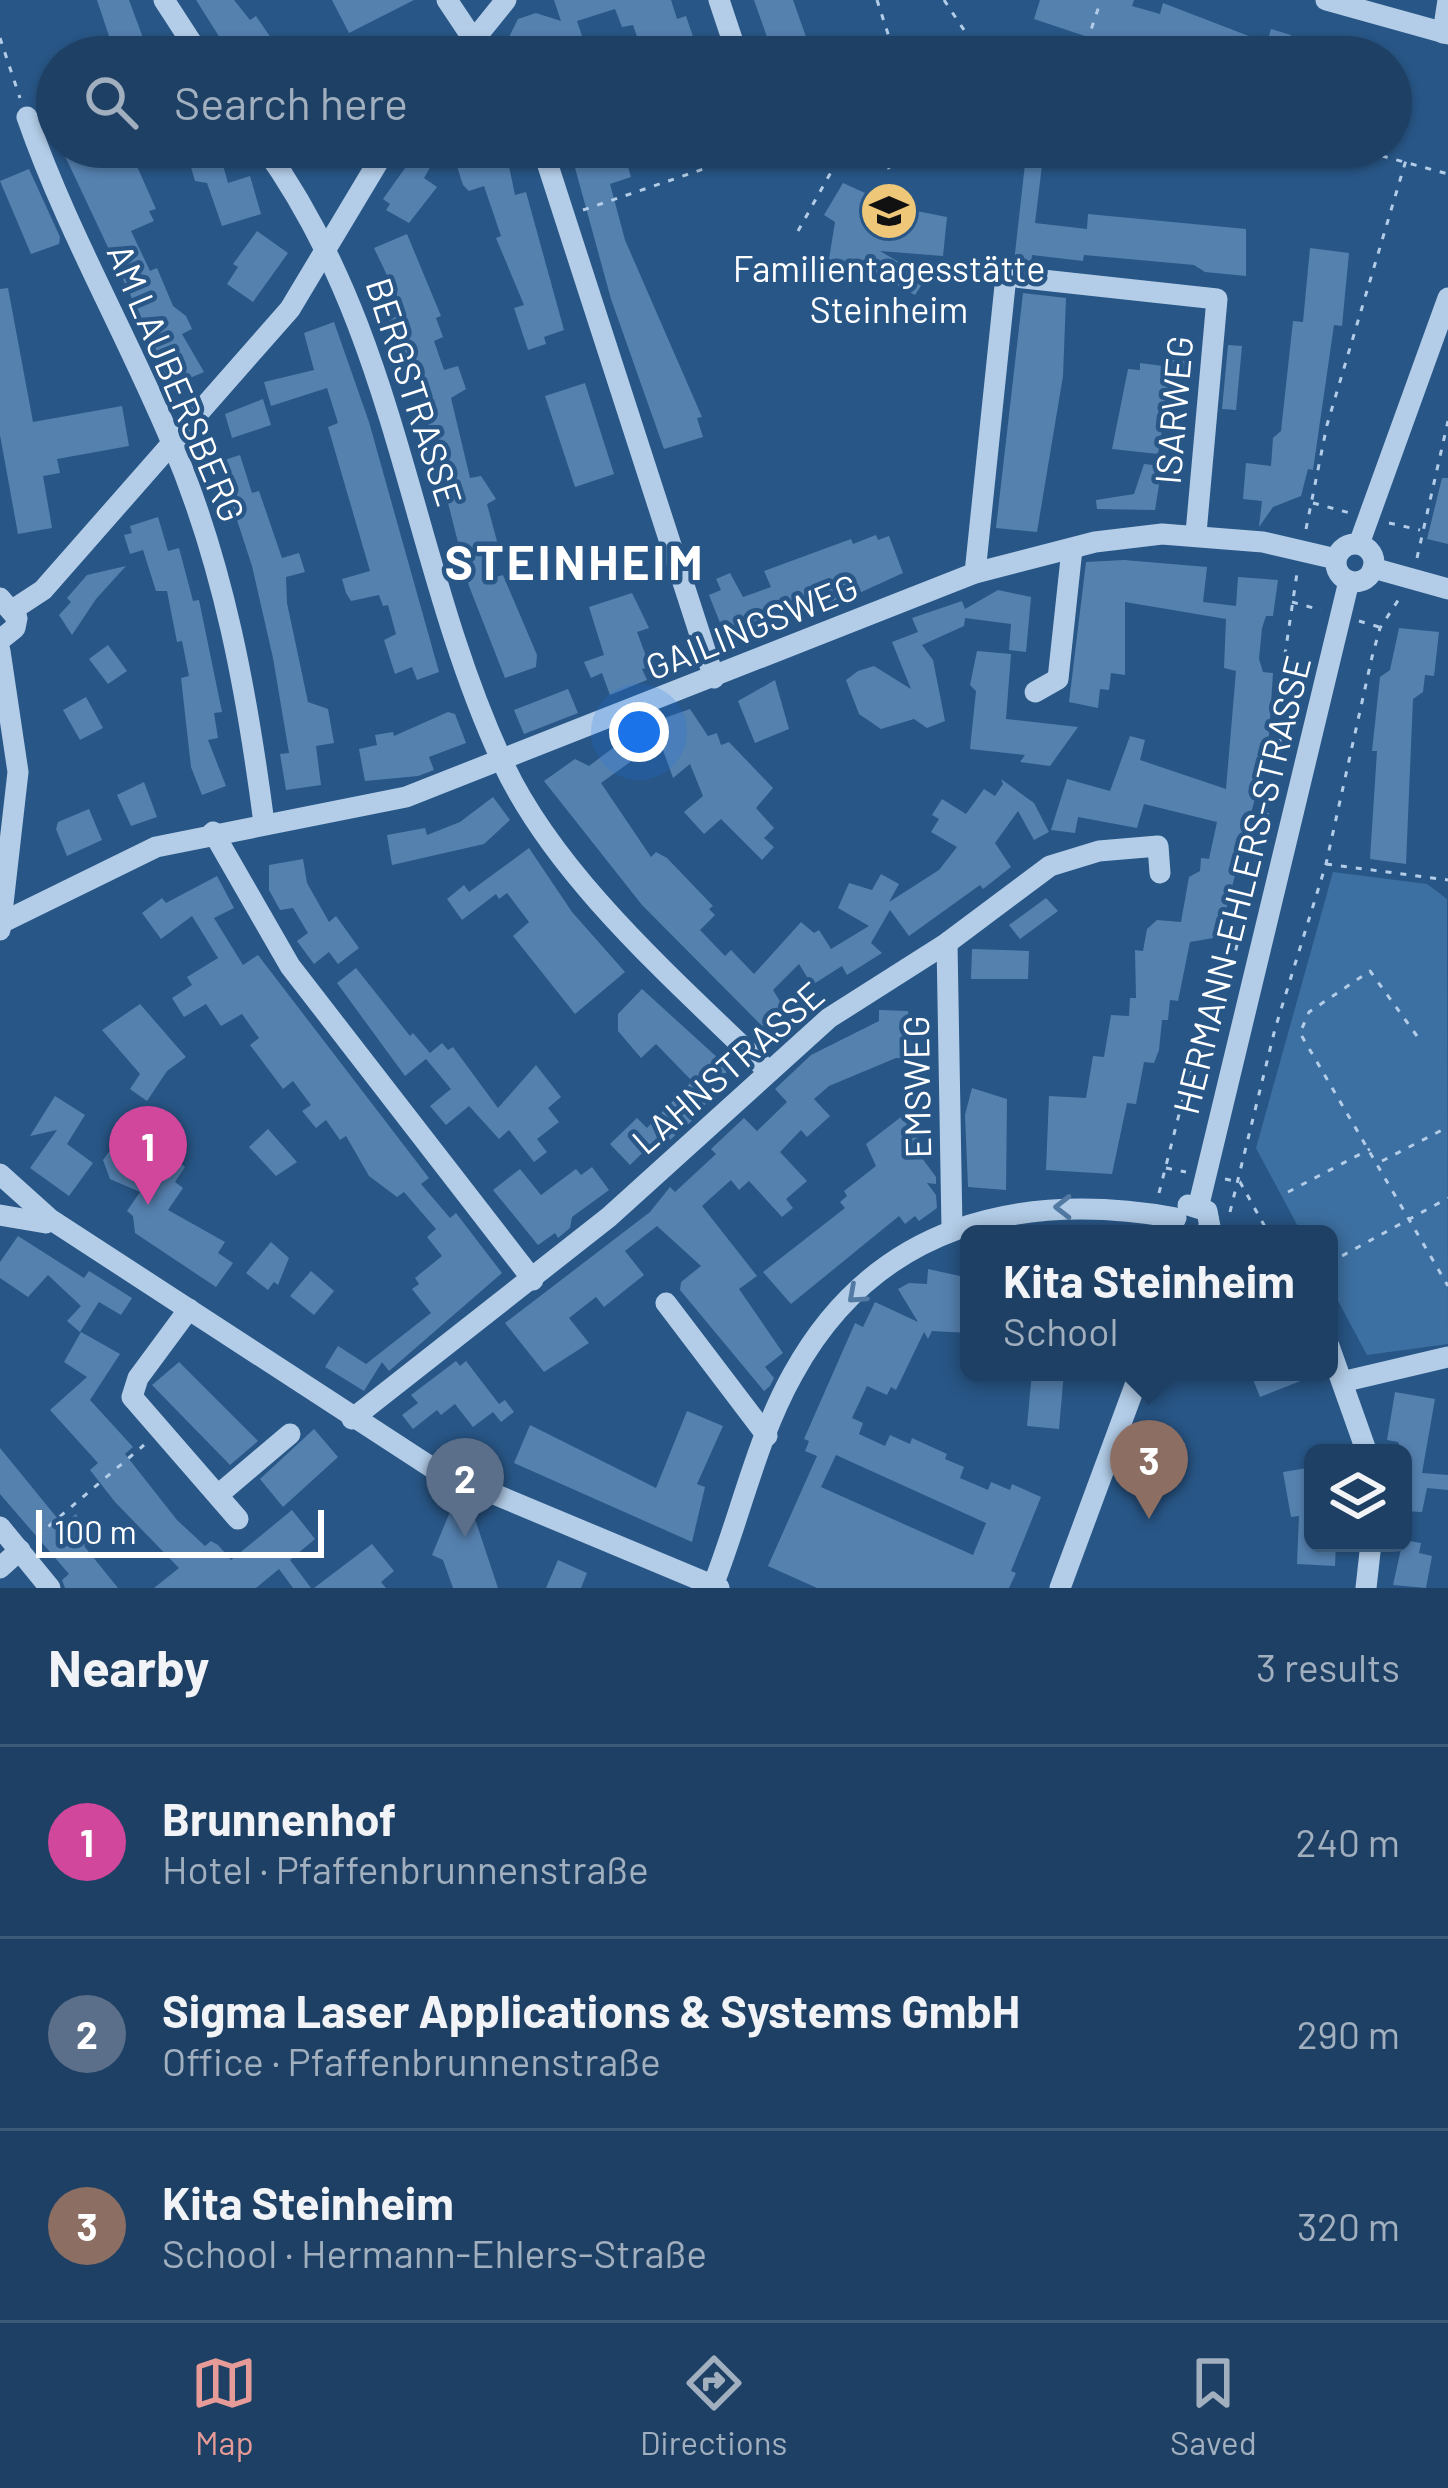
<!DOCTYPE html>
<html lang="en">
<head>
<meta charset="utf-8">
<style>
  body { margin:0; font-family:Barlow,sans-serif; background:#26476a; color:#f1f3f6 }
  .controls { position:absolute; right:36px; bottom:36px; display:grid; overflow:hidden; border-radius:18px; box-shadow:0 3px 9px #0004 }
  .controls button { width:108px; height:108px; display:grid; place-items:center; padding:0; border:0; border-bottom:3px solid #3c5978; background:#1e4064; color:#f1f3f6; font:60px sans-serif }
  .scale { position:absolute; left:36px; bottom:30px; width:288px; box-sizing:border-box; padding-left:12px; border:6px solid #fff; border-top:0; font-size:33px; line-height:42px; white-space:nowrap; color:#fff; -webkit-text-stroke:9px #285686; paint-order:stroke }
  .you { position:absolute; left:639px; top:732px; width:42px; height:42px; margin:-30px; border:9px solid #fff; border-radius:50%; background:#1a73e8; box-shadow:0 0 0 18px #1a73e833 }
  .badge { display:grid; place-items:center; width:78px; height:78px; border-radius:50%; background:#e69b98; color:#fff; font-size:39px; font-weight:700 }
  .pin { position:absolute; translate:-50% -99px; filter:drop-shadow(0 3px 6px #0008) }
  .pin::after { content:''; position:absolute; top:63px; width:42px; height:36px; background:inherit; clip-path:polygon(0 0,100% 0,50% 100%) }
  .popup { position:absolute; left:960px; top:1225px; width:378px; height:156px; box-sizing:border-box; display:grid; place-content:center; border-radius:18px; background:#1e4064; filter:drop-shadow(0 3px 9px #0005); font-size:39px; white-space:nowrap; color:#a1afbf }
  .popup b { font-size:45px; color:#f1f3f6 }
  .popup::after { content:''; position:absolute; left:50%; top:100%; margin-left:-24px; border:24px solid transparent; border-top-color:#1e4064 }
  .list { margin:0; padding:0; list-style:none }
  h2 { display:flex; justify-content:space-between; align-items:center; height:156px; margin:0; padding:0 48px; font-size:51px }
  h2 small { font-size:39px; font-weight:400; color:#a1afbf }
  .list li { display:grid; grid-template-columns:78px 1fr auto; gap:36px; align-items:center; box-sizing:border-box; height:192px; padding:0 48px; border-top:3px solid #3c5978 }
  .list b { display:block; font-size:45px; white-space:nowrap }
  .list p { margin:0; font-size:39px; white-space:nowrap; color:#a1afbf }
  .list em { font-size:39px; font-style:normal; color:#a1afbf }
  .icon { flex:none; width:66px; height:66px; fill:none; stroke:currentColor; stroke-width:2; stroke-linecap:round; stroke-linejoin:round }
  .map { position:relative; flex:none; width:1448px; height:1588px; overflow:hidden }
  .search { position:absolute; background:#1e4064; box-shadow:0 3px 9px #0004; left:36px; right:36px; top:36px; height:132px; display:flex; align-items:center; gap:30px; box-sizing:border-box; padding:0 42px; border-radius:66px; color:#a1afbf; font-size:45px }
  .sheet { height:732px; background:#1e4064 }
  nav { display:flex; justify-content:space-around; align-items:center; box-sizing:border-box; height:168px; border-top:3px solid #3c5978; background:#1e4064; font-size:33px; color:#a1afbf }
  nav a { display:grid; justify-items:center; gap:6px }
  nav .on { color:#e69b98 }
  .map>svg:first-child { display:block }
  .green { fill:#3d70a2 }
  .building { fill:#5581af; fill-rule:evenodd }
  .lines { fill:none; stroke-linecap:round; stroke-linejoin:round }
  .path { stroke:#b3cde8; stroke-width:3; stroke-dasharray:6 9; stroke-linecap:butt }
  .minor { stroke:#b3cde8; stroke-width:21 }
  .oneway { stroke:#527aa3 }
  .labels { text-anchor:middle; stroke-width:9; stroke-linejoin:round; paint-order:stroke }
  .poi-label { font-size:36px; fill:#fff; stroke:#285686 }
  .street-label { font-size:36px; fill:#fff; stroke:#285686 }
  .district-label { font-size:48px; font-weight:bold; letter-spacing:3px; fill:#fff; stroke:#285686 }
</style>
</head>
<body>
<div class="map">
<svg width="1448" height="1588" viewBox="0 0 1448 1588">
  <rect width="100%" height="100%" fill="#285686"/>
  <path class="green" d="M1333,872L1427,884L1447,899L1448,1344L1367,1355L1329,1284V1234H1302L1256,1148Z"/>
  <g class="building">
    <path d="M97,0H129L150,57H121L119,51L108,55L102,38L109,36Z"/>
    <path d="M196,0H234L250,20L256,16L284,57H232Z"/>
    <path d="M332,0H414L349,33Z"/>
    <path d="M554,0H671L677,19L686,16L698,51L644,57L633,25L622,27L615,9L577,21L589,57H512L507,41L518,19L536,13L561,21Z"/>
    <path d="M754,0H793L811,51L774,57Z"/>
    <path d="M1040,0H1134L1132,6L1160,14L1163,3L1267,43L1271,29L1291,35L1290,50L1300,57H1148L1034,19Z"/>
    <path d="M85,147H97L106,166L132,155L156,209L149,211L154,221L131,231L150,271L157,268L173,306L186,316L192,329L182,334L204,372L169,387L157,362L161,360L65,156Z"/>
    <path d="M185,147H218L228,183L250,176L261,214L222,226L207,183L195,181Z"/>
    <path d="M460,147H505L515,195L526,192L564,330L544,337L546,344L528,350L514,308L524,305L496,238L501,236L484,186L469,191L463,185L456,163L465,160Z"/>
    <path d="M590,147H607L609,153L623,149L631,177L610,184L625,240L702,417L697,418L703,437L664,449L611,299L574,164L593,158Z"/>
    <path d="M415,154L432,164L424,178L437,187L409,223L386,210L390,204L383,199Z"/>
    <path d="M1026,155L1043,157L1035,223L1087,229L1088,214L1246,229V276L1205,272L1194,265L1084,255L1083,261L1032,255L1031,264L1014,262Z"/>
    <path d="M29,169L60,237L59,244L31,254L0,181Z"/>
    <path d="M843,183L896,207L947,217L943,256L880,251L926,278L915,295L883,277L829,259L835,222L824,215Z"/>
    <path d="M257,231L288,253L253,302L227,284L238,267L233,264Z"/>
    <path d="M407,234L441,316L436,318L443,337L434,341L444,370L458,366L466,389L451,398L470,478L481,476L496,499L487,504L498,545L487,548L496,577L503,575L537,655L536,667L505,678L469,586L417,380L410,383L389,319L405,313L374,248Z"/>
    <path d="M1310,248L1349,253L1342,326L1334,325L1313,470L1308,469L1301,496L1273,507L1259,527L1262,501L1243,499L1246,463L1271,466L1273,438L1281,431L1293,321L1303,322Z"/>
    <path d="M8,288L33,422L122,406L129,446L57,459L60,473L43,476L52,528L18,534L0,435V289Z"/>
    <path d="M1023,293L1066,298L1063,376L1037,532L996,528Z"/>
    <path d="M334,322L369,422L439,672L417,680L412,667L395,674L384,640L396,634L388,605L383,606L379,595L351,601L346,593L342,579L370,571L328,427L338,423L327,388L271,406L264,382L314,370L304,333Z"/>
    <path d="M1228,345L1242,346L1236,410L1222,409Z"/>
    <path d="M1164,359L1186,361L1184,379L1170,377L1158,454L1112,449L1128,369L1140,370V363L1163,366Z"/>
    <path d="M585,383L614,474L575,487L545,396Z"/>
    <path d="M263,399L271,425L232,438L225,414Z"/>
    <path d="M240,455L252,493L259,491L282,558L299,553L305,572L286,577L287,603L308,702L328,709L334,743L316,746L321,785L286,790L280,754L289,753L273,658L252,566L218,462Z"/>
    <path d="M1144,464L1162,466L1155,510L1097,509L1096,500L1134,494Z"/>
    <path d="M1442,478H1448V544L1427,539Z"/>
    <path d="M158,517L168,551L179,548L193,601L199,600L222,712L214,713L218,738L208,740L226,786L202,795L191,767L181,678L189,676L182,641L177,642L167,591H156L143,550L130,554L124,535L132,533L130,526Z"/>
    <path d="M876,535L878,540L889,536L903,573L833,605L777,623L774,615L724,633L709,595L721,590L716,579L730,573L743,597L771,587L764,571L851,539L853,544Z"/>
    <path d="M1124,560L1207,567L1203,602L1236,606L1238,577L1278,580L1273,616H1266L1262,628L1259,659L1263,672L1273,673L1268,748L1219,937L1190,942L1178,1001L1170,1000L1168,1020H1162L1159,1050L1154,1063L1144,1062L1136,1104L1127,1103L1112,1174L1046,1170L1049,1096L1086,1098L1093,1056L1104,1057L1111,1015L1129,1016L1130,998H1136L1135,950L1143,951L1147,929L1157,920L1181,922L1189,877L1200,871L1201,858L1209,859L1217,822L1144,804L1137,828L1078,817L1075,833L1051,830L1067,779L1110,791L1130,736L1145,740L1140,760L1226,789L1236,671L1224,668L1226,619L1125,602V675L1111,673L1109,690L1100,689L1098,708L1069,702L1086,562Z"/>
    <path d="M126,566L96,599L72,635L59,615L71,602L67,598L87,575Z"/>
    <path d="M998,590L1031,597L1026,652L1009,650L1011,624L965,618L964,626L922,645L933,660L945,721L927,728L914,719L881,729L859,714L846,680L858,671L874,666L911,689L892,642L918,632L912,618L962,601L965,609Z"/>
    <path d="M632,593L649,628L637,632L650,667L642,669L647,680L610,695L602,673L591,678L584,662L604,655L589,607Z"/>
    <path d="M1399,628L1439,632L1434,676L1425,675L1423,692L1413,699L1406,864L1370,859L1377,751H1372L1380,677L1390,670Z"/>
    <path d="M108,645L127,671L108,684L89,659Z"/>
    <path d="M977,651L1011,654L1006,719L1078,727L1050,766L1020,762L1025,755L970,749L976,691L970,685Z"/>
    <path d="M775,680L789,729L755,743L738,701Z"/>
    <path d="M568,689L578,713L524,734L514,710Z"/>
    <path d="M86,697L103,728L80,740L63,710Z"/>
    <path d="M690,709L708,736L717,733L721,745L729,742L773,788L756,808L774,828L764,838L774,847L762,860L721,819L704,834L684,812L703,796L690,764L673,778L653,722Z"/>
    <path d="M448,712L455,714L466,743L429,757L434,770L418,776L365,781L359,749L377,745L375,735L393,732L394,736Z"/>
    <path d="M629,736L644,752L601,783L651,857L656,852L667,858L713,906L709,909L715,915L700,930L725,956L731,950L754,974L801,922L814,933L819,930L831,949L869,926L838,908L849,883L872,890L881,874L899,884L889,902L939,870L957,847L931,832L939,819L932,815L942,799L966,814L984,789L995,796L1003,784L1001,779L1034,803L1049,832L1034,840L1018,811L995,843L1011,867L983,889L980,885L909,936L890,910L871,943L882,953L847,975L842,966L812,985L799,964L773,990L788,1014L769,1033L642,905L544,781L575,759L589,766Z"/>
    <path d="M144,782L157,817L131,826L117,795Z"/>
    <path d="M493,797L510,820L484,844L392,865L387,835L425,828L427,835L460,822Z"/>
    <path d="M89,809L102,840L67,856L56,829L58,822Z"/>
    <path d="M529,848L572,912L625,972L575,1014L513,936L529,922L507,893L499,899L496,894L462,920L447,899L464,885L469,892Z"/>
    <path d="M303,859L307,883L329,922L336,916L359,948L338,964L329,952L314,964L297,941L308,933L293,908L280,910L269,890V865Z"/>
    <path d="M217,876L234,908L214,918L243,965L258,955L429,1178L421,1184L450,1218L456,1213L502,1273L389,1371L382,1362L364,1391L325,1367L338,1346L366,1364L431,1313L412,1289L419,1284L415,1278L442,1256L427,1237L436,1229L404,1192L397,1197L369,1176L346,1136L340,1140L326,1120L316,1128L302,1111L311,1105L293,1081L283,1089L250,1045L259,1038L242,1014L221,1026L206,1004L184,1017L172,998L192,985L187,977L218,958L192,916L161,939L142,913L162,898L166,903Z"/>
    <path d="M1046,898L1058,911L1020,939L1009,925Z"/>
    <path d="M972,949L1029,951L1028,979H971Z"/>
    <path d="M356,968L410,1036L413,1033L430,1053L442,1043L448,1050L453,1047L498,1108L536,1065L561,1097L548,1108L559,1122L537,1139L547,1152L534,1162L509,1130L499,1139L469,1106L446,1125L430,1106L451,1089L426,1059L405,1076L337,983Z"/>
    <path d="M642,989L730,1069L704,1093L709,1099L695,1118L670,1140L664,1132L630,1165L610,1144L637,1118L647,1128L692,1081L656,1044L641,1058L618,1031V1014Z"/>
    <path d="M140,1004L186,1057L167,1071L147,1101L130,1089L140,1074L102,1030Z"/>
    <path d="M879,1010L908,1011L913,1059L896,1058L829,1086L814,1099L830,1116L807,1137L801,1130L780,1152L807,1181L786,1199L793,1208L782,1217L749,1181L739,1190L731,1180L702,1206L757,1276L739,1289L783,1353L765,1367L774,1378L770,1386L764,1391L680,1290L681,1282L701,1266L657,1226L625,1251L644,1275L604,1307L596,1297L569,1318L589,1343L544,1372L505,1323L650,1212L670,1187L675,1192L716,1154L711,1149L744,1118L757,1131L787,1102L775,1089L811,1055L879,1021Z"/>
    <path d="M972,1088L1007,1099L1006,1190L968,1187L965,1115Z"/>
    <path d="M55,1096L85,1115L67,1144L93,1163L69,1196L30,1168L57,1130L30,1136Z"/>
    <path d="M901,1117L921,1142L914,1147L936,1177V1184L927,1183L936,1195L937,1208L919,1221L915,1216L905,1224L899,1216L791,1304L763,1272L845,1208L840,1202L847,1196L844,1191L876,1166L866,1144Z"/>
    <path d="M131,1122L185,1167L175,1182L183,1188L168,1210L225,1242L218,1253L233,1263L216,1287L135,1233L133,1216L127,1211L140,1192L110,1179L103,1160Z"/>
    <path d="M268,1129L297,1162L276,1176L249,1147Z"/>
    <path d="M592,1167L609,1190L572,1217L570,1228L558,1238L555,1233L538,1245L493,1190L520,1169L541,1195L576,1169L581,1175Z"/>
    <path d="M18,1236L84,1278L89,1271L132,1298L121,1315L99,1302L80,1332L67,1321L81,1306L48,1275L28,1297L0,1278V1262Z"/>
    <path d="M271,1242L289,1258L278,1285L274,1282L268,1290L246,1273Z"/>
    <path d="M928,1269L969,1278V1333L932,1331L928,1339L924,1332L896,1390L891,1387L887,1395L867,1386L852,1418L863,1423L859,1434L885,1446L890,1435L910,1444L912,1438L947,1454L945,1459L964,1467L960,1478L988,1490L991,1482L1010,1490L1012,1484L1041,1497L1011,1571L1016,1573L1009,1588H817L768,1566L817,1456L805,1451L809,1441L804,1439L855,1323L863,1327L875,1302L918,1322L898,1289L909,1283L927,1284ZM836,1455L986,1523L973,1555L821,1487Z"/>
    <path d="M311,1271L334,1291L314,1315L290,1296Z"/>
    <path d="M81,1332L120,1354L90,1400L133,1447L125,1454L177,1520L205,1546L211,1541L218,1545L231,1560L292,1510L315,1539L290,1560L311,1588H293L279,1569L256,1588H154L179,1568L115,1502L90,1470L98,1463L50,1410L87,1377L64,1362Z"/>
    <path d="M456,1361L460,1366L466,1361L499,1404L505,1400L514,1412L501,1422L493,1412L473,1427L455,1404L441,1415L437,1410L413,1429L402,1415L418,1403L411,1395Z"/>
    <path d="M179,1362L258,1441L230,1465L152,1385Z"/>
    <path d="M1032,1372H1064L1059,1429L1027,1426Z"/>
    <path d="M1250,1372H1321V1373L1260,1397Z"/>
    <path d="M1395,1392L1435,1399L1422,1473L1448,1475V1490L1427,1488L1422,1512L1403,1511V1453L1398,1442L1387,1440Z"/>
    <path d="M687,1411L723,1426L697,1484L705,1487L692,1542L514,1463L530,1425L656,1488Z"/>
    <path d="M314,1429L338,1457L283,1507L260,1479Z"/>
    <path d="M0,1448L62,1524L76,1514L92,1540L84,1546L118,1588H65L62,1580L69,1574L0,1494Z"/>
    <path d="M1313,1467V1543H1336L1335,1566L1297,1564L1299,1516L1291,1517L1283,1472Z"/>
    <path d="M452,1507L474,1516L498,1588H453L443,1560L432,1555Z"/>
    <path d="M1403,1540L1421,1543L1419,1553L1432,1556L1426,1588L1393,1585Z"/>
    <path d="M372,1544L394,1571L381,1582L386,1588H314Z"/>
    <path d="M558,1560L587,1573L581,1588H546Z"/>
  </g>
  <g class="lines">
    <g class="path">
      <path d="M877,0L890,40L935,57"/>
      <path d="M944,0L982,57"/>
      <path d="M0,38L20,98"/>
      <path d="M889,57L890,42"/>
      <path d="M1082,57L1101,0"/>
      <path d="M952,147L977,153L991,147"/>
      <path d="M1203,147L1277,155L1364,151L1448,174"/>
      <path d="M583,210L768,147"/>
      <path d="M798,231L840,156L888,168L923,147"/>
      <path d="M1313,503L1350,513"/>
      <path d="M1389,523L1420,530"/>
      <path d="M1306,529L1327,425L1406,160"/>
      <path d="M1417,558L1448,421"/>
      <path d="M1292,602L1321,610"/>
      <path d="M1359,621L1379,627"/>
      <path d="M1326,864L1448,880"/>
      <path d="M1417,1036L1370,971L1309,1012L1300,1033L1448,1286"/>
      <path d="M1382,1161L1444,1129"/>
      <path d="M1166,1168L1186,1172"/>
      <path d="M1225,1179L1240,1182L1269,1234"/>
      <path d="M1288,1192L1370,1149"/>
      <path d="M1159,1193L1187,1083L1231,971L1279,762L1283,668L1297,573"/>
      <path d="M1230,1212L1275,1029L1326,864L1372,657L1380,628L1399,599"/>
      <path d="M1329,1263L1448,1198"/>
      <path d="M37,1536L144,1445"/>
    </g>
    <g class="minor">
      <path d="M164,0L201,57"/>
      <path d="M447,0L485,57"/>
      <path d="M719,0L738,57"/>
      <path d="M1326,0L1448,34"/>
      <path d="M1443,33L1448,0"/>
      <path d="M460,57L506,0"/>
      <path d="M27,117C66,229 126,333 172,443C224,565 247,693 264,823"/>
      <path d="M264,147C400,336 408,557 502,761C555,877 677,982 767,1070"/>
      <path d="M542,147L714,678"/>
      <circle cx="1355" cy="563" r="19"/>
      <path d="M1359,544L1448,298"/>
      <path d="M1373,568L1448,589"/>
      <path d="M975,573L1006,276L1217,299L1196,533"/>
      <path d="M0,598L17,618L15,628L0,640"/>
      <path d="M14,609L43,590L290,309L387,147"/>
      <path d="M0,651L18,772L0,930"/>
      <path d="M1035,692L1058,679L1072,549"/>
      <path d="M213,832L290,966L533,1280"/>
      <path d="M1,923L156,847L406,797L975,573L1095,542L1162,534L1263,542L1336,559"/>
      <path d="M947,943L952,1229"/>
      <path d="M0,1174L50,1219L434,1469L719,1588"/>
      <path d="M1199,1204L1349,581"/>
      <path d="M1188,1205L1207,1211L1210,1227L1204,1234"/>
      <path d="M0,1215L46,1223"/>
      <path d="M666,1303L767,1436"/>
      <path d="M189,1309L138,1378L132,1397L238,1519"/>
      <path d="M1329,1346L1367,1453"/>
      <path d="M1346,1381L1448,1357"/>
      <path d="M352,1419L609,1217L829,1018L947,943L1050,866L1099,851L1158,846L1160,873"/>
      <path d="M218,1495L290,1434"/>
      <path d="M0,1527L50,1588"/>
      <path d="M0,1568L20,1550"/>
      <path d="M712,1588C740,1518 756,1440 793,1374C875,1225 1019,1190 1176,1218"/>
      <path d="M1060,1588L1140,1372"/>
      <path d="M1366,1588L1371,1543"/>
    </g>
  </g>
  <defs><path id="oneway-chevron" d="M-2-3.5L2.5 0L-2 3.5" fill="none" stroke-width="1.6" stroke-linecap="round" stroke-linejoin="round" transform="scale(3)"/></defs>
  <g class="oneway">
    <use href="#oneway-chevron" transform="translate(1063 1207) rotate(180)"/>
    <use href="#oneway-chevron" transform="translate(856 1295) rotate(138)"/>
  </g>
  <defs>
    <g id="school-disc" transform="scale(3)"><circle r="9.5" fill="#efc779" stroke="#285686"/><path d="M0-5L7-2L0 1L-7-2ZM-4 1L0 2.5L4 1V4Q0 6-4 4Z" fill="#111"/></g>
  </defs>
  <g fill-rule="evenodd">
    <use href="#school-disc" x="889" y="211"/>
  </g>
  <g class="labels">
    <g class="poi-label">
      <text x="889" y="282">Familientagesstätte<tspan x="889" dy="41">Steinheim</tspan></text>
    </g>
    <g class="street-label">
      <text transform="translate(176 383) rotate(67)" y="13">AM LAUBERSBERG</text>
      <text transform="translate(414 392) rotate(72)" y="13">BERGSTRASSE</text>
      <text transform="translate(1174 410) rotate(-85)" y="13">ISARWEG</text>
      <text transform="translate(752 627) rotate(-22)" y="13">GAILINGSWEG</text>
      <text transform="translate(1242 885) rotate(-76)" y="13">HERMANN-EHLERS-STRASSE</text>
      <text transform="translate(728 1068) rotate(-41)" y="13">LAHNSTRASSE</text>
      <text transform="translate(917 1087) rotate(-91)" y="13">EMSWEG</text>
    </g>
    <g class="district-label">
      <text x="575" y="580">STEINHEIM</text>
    </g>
  </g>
</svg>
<div class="controls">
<button><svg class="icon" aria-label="layers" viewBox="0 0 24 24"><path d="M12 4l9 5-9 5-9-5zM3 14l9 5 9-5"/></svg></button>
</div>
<div class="scale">100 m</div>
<div class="you"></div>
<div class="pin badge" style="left:148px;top:1205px;background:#d1479c">1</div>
<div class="pin badge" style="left:465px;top:1537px;background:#5c6f8a">2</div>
<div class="pin badge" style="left:1149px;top:1519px;background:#8d6e63">3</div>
<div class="popup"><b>Kita Steinheim</b>School</div>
<div class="search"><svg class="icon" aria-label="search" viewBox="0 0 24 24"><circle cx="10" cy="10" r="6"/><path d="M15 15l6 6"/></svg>Search here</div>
</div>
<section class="sheet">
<h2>Nearby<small>3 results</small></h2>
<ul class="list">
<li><span class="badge" style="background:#d1479c">1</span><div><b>Brunnenhof</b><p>Hotel · Pfaffenbrunnenstraße</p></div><em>240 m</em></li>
<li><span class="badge" style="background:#5c6f8a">2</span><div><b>Sigma Laser Applications &amp; Systems GmbH</b><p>Office · Pfaffenbrunnenstraße</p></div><em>290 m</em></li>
<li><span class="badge" style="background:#8d6e63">3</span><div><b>Kita Steinheim</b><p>School · Hermann-Ehlers-Straße</p></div><em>320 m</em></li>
</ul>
</section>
<nav>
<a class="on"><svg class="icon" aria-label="map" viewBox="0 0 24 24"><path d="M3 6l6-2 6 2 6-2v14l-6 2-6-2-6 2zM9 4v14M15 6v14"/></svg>Map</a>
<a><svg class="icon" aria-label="directions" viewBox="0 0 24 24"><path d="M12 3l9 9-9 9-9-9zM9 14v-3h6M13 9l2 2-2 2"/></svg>Directions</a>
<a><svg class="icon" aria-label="saved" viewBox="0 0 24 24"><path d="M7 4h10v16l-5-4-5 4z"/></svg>Saved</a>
</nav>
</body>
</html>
